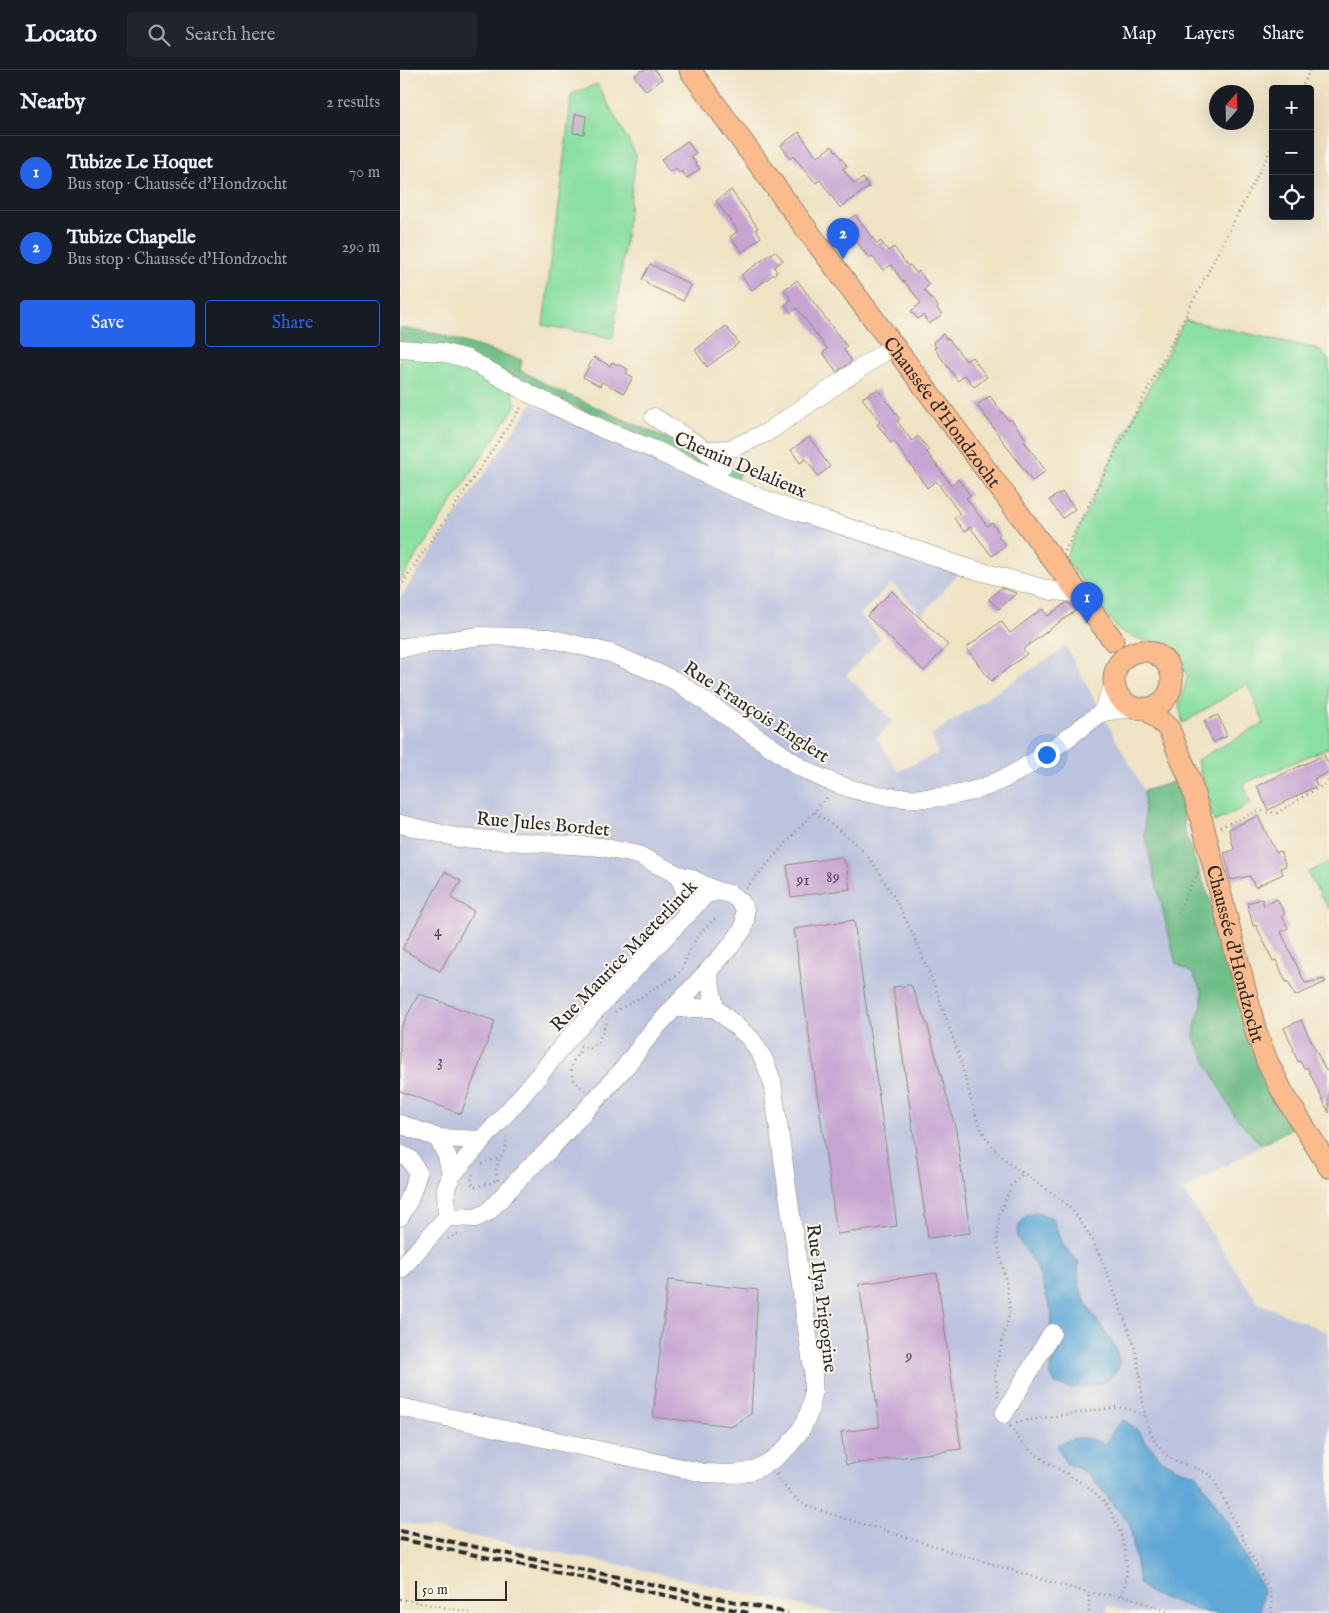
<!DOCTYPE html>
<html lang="en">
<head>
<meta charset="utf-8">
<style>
  body { margin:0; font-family:"IM FELL English",serif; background:#20242c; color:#f1f3f6 }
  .controls { position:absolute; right:15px; top:15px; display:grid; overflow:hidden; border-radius:5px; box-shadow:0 5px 20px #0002 }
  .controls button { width:45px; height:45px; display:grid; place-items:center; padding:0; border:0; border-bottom:1px solid #363941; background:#171b24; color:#f1f3f6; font:25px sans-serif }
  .compass { position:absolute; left:809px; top:15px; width:45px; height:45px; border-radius:50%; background:#171b24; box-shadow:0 5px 20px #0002; rotate:20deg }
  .scale { position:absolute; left:15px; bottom:12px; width:92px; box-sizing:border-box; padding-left:5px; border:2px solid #2b2b2b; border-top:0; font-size:14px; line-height:18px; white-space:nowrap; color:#2b2b2b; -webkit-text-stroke:4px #fbf7ec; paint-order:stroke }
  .you { position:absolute; left:646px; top:684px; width:18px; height:18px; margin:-12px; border:4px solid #fff; border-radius:50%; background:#1a73e8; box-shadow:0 0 0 8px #1a73e833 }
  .badge { display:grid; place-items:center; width:32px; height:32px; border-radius:50%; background:#2563eb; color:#fff; font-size:16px; font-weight:700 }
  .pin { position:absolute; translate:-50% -41px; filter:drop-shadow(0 1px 2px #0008) }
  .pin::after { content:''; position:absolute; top:26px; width:18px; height:15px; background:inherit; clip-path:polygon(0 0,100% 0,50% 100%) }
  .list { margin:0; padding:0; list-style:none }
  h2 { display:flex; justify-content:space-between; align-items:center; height:65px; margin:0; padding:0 20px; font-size:21px }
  h2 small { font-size:16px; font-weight:400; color:#9ea1a6 }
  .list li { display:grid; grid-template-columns:32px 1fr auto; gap:15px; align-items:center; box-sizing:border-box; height:75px; padding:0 20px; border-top:1px solid #363941 }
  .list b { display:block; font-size:19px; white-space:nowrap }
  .list p { margin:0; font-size:16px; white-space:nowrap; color:#9ea1a6 }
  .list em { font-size:16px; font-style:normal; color:#9ea1a6 }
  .actions { display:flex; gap:10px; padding:15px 20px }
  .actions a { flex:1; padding:11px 0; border:1px solid #2563eb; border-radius:5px; text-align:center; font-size:18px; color:#2563eb }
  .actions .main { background:#2563eb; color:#fff }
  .icon { flex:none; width:28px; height:28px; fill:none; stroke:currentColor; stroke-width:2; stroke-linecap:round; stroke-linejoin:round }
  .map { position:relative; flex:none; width:929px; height:1543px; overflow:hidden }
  header { display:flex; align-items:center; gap:30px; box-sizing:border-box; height:70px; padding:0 25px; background:#171b24; border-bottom:1px solid #363941 }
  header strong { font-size:24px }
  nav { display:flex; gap:28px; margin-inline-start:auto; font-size:18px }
  .search { width:350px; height:45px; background:#20242c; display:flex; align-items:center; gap:12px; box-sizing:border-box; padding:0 18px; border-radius:5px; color:#9ea1a6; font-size:19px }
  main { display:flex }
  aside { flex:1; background:#171b24 }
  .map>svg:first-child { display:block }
  .industrial { fill:#bcc3de }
  .green { fill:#8adfa2; stroke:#5a8566 }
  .forest { fill:#6fbe88; stroke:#4d745a }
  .water { fill:#5fa7d6; stroke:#456980 }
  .building { fill:#c6a4d2 }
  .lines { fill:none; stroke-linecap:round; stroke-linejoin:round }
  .minor-casing { stroke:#8d8778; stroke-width:19 }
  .major-casing { stroke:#8d8778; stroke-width:23 }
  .path { stroke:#8d8778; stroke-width:2.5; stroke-dasharray:1 4; stroke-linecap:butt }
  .minor { stroke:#fff; stroke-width:18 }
  .major { stroke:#fbbb8d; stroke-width:21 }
  .rail { stroke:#2b2b2b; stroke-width:4; stroke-dasharray:8 4; stroke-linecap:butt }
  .labels { text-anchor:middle; stroke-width:4; stroke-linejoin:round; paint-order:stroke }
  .number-label { font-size:16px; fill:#524955 }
  .street-label { font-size:19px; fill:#2b2b2b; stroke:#fbf7ec }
</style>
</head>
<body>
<header>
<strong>Locato</strong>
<div class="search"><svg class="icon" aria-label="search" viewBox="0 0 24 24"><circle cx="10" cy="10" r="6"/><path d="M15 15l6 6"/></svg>Search here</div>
<nav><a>Map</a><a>Layers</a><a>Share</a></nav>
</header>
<main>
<aside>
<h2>Nearby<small>2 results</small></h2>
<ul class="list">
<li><span class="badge">1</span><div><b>Tubize Le Hoquet</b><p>Bus stop · Chaussée d'Hondzocht</p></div><em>70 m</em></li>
<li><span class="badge">2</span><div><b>Tubize Chapelle</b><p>Bus stop · Chaussée d'Hondzocht</p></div><em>290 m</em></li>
</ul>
<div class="actions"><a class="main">Save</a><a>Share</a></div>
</aside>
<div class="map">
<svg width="929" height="1543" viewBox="0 0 929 1543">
  <rect width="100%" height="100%" fill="#fbf7ec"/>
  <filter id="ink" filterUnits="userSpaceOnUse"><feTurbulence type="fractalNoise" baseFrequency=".02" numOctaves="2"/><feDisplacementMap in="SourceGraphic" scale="10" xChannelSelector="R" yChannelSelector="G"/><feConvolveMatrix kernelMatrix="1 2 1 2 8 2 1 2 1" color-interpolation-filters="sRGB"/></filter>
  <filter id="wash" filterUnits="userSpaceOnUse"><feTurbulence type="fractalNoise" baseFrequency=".0096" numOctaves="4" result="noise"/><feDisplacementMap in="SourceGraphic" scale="20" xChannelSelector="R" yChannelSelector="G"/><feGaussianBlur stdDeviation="1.12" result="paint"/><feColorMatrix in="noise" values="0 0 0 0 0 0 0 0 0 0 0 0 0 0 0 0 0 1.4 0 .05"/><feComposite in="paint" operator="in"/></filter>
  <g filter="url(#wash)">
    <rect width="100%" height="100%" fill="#efe3c4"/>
    <path class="industrial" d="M132,334L562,500L522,545L492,513L460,544L481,568L446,605L493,651L477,668L498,701L538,683L531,665L666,577L744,721L745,767L776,893L792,903L802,921V934L796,952L834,1045L861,1075L783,1121L858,1233L929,1263V1543H736L708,1536L706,1543H435L226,1496L0,1452V528Z"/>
    <g class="green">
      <path d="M197,14L236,85L213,268L143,255L172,24Z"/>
      <path d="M785,250L919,279L929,290V680L928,678L843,714L851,734L814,752L797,690L864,653L847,614L783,653L779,635L788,607L769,576L740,569L719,561L665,488L716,380Z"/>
      <path d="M0,285L40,290L81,302L112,320L116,335L0,511Z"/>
      <path d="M929,792V839L907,803Z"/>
    </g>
    <g class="forest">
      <path d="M0,258L38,264L122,290L120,300L157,320L341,401L335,412L77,290L0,277Z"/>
      <path d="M780,710L785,763L894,1057L861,1075L834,1045L794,968L796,952L802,934V921L792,903L776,894L745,767L744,721Z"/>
    </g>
    <g class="water">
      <path d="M637,1143L653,1148L661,1173L678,1191L679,1215L686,1234L716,1279L720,1294L709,1310L694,1315L671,1318L655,1314L650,1303L656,1267L650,1257L652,1243L637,1198L617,1167L619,1155L626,1146Z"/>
      <path d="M723,1350L735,1358L761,1389L776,1398L797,1405L829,1455L863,1520L860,1543H808L751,1524L739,1513L730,1454L688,1403L665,1392L657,1375C678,1365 685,1367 706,1374L715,1358Z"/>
    </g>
    <g id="blocks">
      <g class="building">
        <path d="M242,0H255L262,9L246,21L234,6Z"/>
        <path d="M175,44L186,46L184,64L173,63Z"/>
        <path d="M399,62L417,87L432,76L447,96L443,99L454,114L463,108L469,117L440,138L420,110L416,113L393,86L390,89L381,75Z"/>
        <path d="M287,71L296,83L291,86L300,99L287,108L282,101L279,103L276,98L270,102L261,90Z"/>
        <path d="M331,120L358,158L356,159L361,167L342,182L330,167L338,161L316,131Z"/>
        <path d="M455,145L477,174L481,171L488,181L494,177L508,196L510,195L516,203L519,201L529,215L524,220L538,236L537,238L542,245L529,254L523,245L518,249L511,241L521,233L504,211L503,212L491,195L483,200L472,186L469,188L443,154Z"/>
        <path d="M375,181L383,190L374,197L377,202L352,220L341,205Z"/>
        <path d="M250,194L291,215L283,231L247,214V212L242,209Z"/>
        <path d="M397,210L447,277L444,280L452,291L437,302L423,283L427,279L397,238L391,243L385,235L391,230L384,220Z"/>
        <path d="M326,256L339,273L307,297L295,280Z"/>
        <path d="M543,264L546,269L548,268L566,291L572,287L587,307L574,317L565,305L558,311L534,278L536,277L533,272Z"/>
        <path d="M194,287L210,296L212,292L228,299L226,303L233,307L224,323L202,312L200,316L183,307Z"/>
        <path d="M478,319L500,349L497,351L512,371L518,366L529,380L527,382L551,415L558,409L570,425L566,428L587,456L592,453L600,464L598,466L606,475L592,486L570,457L564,462L554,448L560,444L536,411L527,418L494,371L491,373L477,354L480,352L462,328Z"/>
        <path d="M590,326L609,351L611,349L626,369L624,371L646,401L632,411L577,335Z"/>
        <path d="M409,367L430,397L418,406L406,389L400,393L391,380Z"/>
        <path d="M662,422L675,439L663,448L649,430Z"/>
        <path d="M601,518L617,523L599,539L589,529Z"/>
        <path d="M492,521L548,575L524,601L467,546Z"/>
        <path d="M666,533H669L675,541L623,579L627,584L591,611L566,578L601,551L610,563L642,539L648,546Z"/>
        <path d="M818,645L827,666L813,672L804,651Z"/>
        <path d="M924,685L929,695V702L914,709L917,716L868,740L857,716Z"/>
        <path d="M858,746L876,783L880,781L886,796L880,798L883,804L855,817L850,806L831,810L824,783L834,780L829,759Z"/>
        <path d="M440,787L446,794L450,819L391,827L387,795Z"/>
        <path d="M45,802L61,811L51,828L74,841L40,901L2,879Z"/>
        <path d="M862,829L864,836L877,829L885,844L882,846L888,858L881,862L905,913L924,909L926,912L895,926L888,911L886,912L876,890L873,891L856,855L853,856L847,833Z"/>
        <path d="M454,850L497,1156L437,1164L394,859Z"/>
        <path d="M511,915L528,957L556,1060L570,1163L528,1168L493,917Z"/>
        <path d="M19,924L95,951L61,1044L0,1021V959Z"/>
        <path d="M901,950L926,1001L929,999V1043L907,997L904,999L900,991L898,992L893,980L894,979L884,958Z"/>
        <path d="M537,1203L561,1379L446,1395L441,1362L480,1357L459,1214Z"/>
        <path d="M268,1210L358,1220L351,1344L333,1356L253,1347Z"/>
      </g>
    </g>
  </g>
  <g filter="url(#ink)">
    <use href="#blocks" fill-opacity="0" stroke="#8d8778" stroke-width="1"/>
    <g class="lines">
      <g class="minor-casing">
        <g id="minor">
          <path d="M0,279L41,282L68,289L130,324L205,360L255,380L335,418L395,441L485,469L564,497L653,521L677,523"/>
          <path d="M254,347L306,380L323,396"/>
          <path d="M306,380L330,379L366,363L493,276"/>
          <path d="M0,578L79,566L149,568L210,583L276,611L400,697C464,733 545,741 611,705C644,688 672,664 702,642"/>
          <path d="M714,615L702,642L735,638"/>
          <path d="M0,754L59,768L202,777L238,785L278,805"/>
          <path d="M317,821L330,824L341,832L345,840V852L343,859L330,877L250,964L226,996L196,1029L150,1079L129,1098L88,1142L76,1148L47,1147L46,1119L51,1106L125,1022L170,967L305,825Z"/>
          <path d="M288,844L285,821L278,805L290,808L317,821"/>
          <path d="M273,938H315L308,901"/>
          <path d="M0,1054L38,1068"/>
          <path d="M0,1084L10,1089L18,1103L9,1130L0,1147"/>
          <path d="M51,1106L47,1086L38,1068L83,1070"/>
          <path d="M0,1200L47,1147"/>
          <path d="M0,1337L304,1403C316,1403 331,1405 343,1403C379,1395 409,1360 413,1324C413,1316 413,1308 413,1301L372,1011L364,990L351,969L315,938"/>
          <path d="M604,1344L652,1263"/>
        </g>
      </g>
      <g class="major-casing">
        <g id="major">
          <path id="s1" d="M290,0L399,149L713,570"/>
          <circle cx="743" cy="610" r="29"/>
          <path id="s2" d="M746,638L769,659L790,710L805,763L856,962L867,991L883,1023L929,1097"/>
        </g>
      </g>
      <g class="path">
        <path d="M901,19L910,0"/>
        <path d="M665,481L873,75"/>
        <path d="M0,517L122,336"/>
        <path d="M415,742C434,756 454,771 470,789C479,801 486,815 494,827C520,874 539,926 556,977C566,1005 570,1036 583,1062C604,1103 656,1114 681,1152C697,1175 707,1203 717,1229C723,1245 730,1262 735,1279C744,1312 738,1352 761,1380C776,1397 797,1393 813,1408L871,1525L872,1543"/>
        <path d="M820,757L858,741L877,743L929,711"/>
        <path d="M346,818L429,725"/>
        <path d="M777,843L798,802"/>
        <path d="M215,942L276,906C285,897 284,892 289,881C295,868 306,856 318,846"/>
        <path d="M180,976L190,978L198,972L208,949"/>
        <path d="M181,977C180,983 175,986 173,992C169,1006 174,1013 185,1020"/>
        <path d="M82,1094L93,1089H99"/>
        <path d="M73,1104L71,1111L74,1117L92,1113L96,1109"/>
        <path d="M98,1110C90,1092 110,1084 106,1067"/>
        <path d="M48,1169L61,1162"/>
        <path d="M598,1326L595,1303L601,1276L610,1241L607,1216L597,1172L599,1146L611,1116L623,1103"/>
        <path d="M616,1352L718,1337L731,1340L745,1346"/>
        <path d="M610,1356C644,1412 709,1398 724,1478C728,1495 728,1511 720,1527"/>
        <path d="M376,1404C386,1420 392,1427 408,1437L634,1507L689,1523L729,1527L771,1543"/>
        <path d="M0,1529L73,1543"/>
        <path d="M689,1542V1523"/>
      </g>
      <use href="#minor" class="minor"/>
      <use href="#major" class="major"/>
      <g class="rail">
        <path d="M0,1461L388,1543"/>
        <path d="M0,1469L349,1543"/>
      </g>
    </g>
  </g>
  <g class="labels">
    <g class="number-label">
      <text x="433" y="812">89</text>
      <text x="403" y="815">91</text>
      <text x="38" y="866">4</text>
      <text x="40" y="996">3</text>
      <text x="509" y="1291">9</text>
    </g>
    <g class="street-label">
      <text dy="7" stroke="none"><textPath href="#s1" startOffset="425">Chaussée d'Hondzocht</textPath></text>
      <text transform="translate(341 394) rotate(23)" y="7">Chemin Delalieux</text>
      <text transform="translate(357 641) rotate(33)" y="7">Rue François Englert</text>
      <text transform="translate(143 753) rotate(5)" y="7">Rue Jules Bordet</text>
      <text dy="7" stroke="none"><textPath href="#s2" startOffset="266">Chaussée d'Hondzocht</textPath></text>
      <text transform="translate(223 885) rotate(-46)" y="7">Rue Maurice Maeterlinck</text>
      <text transform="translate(423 1228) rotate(83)" y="7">Rue Ilya Prigogine</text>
    </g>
  </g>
</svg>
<div class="controls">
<button>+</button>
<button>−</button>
<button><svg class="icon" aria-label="locate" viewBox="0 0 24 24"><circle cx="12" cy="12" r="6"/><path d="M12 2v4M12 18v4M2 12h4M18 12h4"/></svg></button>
</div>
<svg class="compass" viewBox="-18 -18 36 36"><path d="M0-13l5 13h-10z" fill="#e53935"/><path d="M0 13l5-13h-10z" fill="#9ea1a6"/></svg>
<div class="scale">50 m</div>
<div class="you"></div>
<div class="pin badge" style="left:687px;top:553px">1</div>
<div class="pin badge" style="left:443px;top:189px">2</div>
</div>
</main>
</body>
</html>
